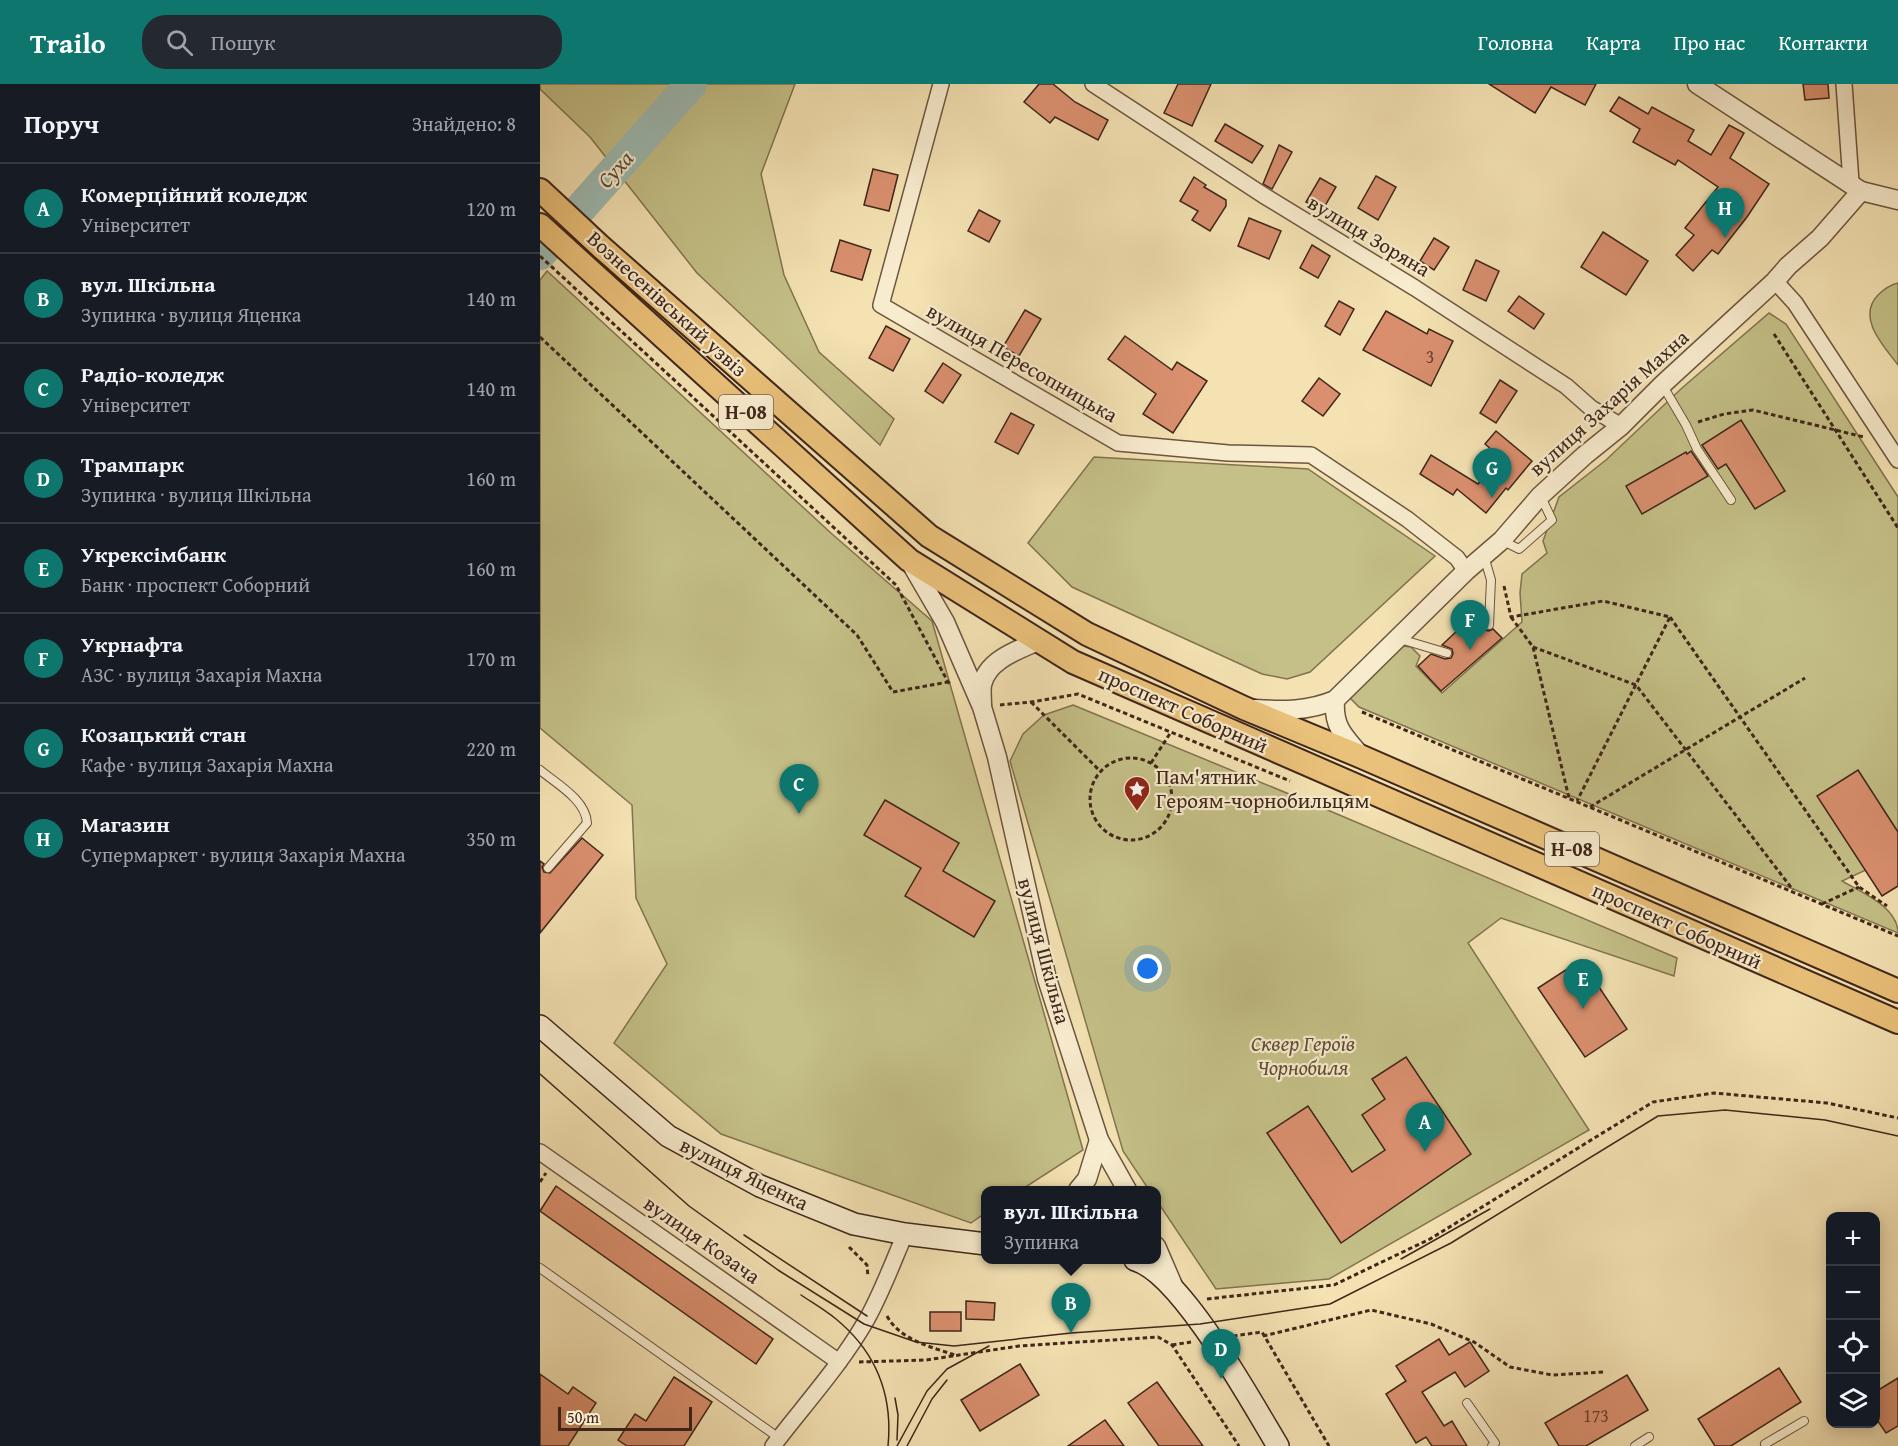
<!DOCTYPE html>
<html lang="uk">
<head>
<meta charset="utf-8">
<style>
  body { margin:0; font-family:"Gentium Book Plus",serif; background:#242831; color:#f1f3f6 }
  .controls { position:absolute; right:18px; bottom:18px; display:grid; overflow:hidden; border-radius:12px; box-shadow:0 3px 15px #0003 }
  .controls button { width:54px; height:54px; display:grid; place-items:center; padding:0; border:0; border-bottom:2px solid #363941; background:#171b24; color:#f1f3f6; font:30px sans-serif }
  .scale { position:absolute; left:18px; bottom:15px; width:134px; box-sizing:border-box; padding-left:6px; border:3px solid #3f261a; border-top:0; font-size:16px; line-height:21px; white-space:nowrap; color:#3f261a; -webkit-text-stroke:4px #f8ecce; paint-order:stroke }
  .you { position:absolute; left:608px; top:885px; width:21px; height:21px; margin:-15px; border:4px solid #fff; border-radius:50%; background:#1a73e8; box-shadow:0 0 0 9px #1a73e833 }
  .badge { display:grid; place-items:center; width:39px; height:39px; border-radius:50%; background:#0f766e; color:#fff; font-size:20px; font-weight:700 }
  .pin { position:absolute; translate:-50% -50px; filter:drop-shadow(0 2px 3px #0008) }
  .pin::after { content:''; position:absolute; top:32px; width:21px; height:18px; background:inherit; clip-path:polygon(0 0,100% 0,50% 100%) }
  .popup { position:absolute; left:441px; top:1102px; width:180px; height:78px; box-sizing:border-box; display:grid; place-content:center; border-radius:12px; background:#171b24; filter:drop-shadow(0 2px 4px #0005); font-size:20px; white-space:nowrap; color:#9ea1a6 }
  .popup b { font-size:22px; color:#f1f3f6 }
  .popup::after { content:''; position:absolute; left:50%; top:100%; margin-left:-12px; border:12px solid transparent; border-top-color:#171b24 }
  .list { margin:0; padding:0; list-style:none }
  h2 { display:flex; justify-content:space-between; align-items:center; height:78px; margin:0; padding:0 24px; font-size:26px }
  h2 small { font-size:20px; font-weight:400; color:#9ea1a6 }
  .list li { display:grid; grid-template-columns:39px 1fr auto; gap:18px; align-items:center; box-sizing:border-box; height:90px; padding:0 24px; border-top:2px solid #363941 }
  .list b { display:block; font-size:22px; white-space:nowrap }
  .list p { margin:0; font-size:20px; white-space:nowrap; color:#9ea1a6 }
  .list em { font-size:20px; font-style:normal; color:#9ea1a6 }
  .icon { flex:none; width:33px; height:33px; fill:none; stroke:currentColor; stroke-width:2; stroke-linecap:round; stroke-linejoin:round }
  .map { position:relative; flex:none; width:1358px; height:1362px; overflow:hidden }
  header { display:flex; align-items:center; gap:36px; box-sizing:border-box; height:84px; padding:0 30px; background:#0f766e; color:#fff }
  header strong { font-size:28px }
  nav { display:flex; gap:33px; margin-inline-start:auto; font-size:21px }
  .search { width:420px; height:54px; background:#242831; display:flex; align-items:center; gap:15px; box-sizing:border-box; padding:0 21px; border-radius:24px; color:#9ea1a6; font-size:22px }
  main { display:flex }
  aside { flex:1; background:#171b24 }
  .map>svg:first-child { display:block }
  .green { fill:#c4c087; stroke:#827350; stroke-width:1.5 }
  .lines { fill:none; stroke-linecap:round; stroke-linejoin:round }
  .river { stroke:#9dbcb4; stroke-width:32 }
  .building { fill:#da906f; stroke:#3f261a; stroke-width:1.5 }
  .service-casing { stroke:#6c5540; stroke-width:10 }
  .minor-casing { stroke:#6c5540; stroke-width:18 }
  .tertiary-casing { stroke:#6c5540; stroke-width:21 }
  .secondary-casing { stroke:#3f261a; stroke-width:24 }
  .primary-casing { stroke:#3f261a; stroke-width:26 }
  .path { stroke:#3f261a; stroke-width:3; stroke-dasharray:4.5 3; stroke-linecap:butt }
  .service { stroke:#f8ecce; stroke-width:8 }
  .minor { stroke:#f8ecce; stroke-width:15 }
  .tertiary { stroke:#f8ecce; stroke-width:18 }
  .secondary { stroke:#f8ecce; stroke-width:21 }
  .primary { stroke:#eac17a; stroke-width:22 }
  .tram { stroke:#3f261a; stroke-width:1.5 }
  .labels { text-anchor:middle; stroke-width:4.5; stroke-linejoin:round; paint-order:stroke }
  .number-label { font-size:18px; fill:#66402f }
  .shield { fill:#f8ecce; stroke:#766150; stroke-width:1.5 }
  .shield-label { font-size:20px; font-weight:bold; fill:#3f261a }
  .street-label { font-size:21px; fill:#3f261a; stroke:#f8ecce }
  .poi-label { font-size:21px; fill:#3f261a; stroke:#f8ecce; text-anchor:start }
  .park-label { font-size:21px; font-style:italic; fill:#604c35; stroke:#f8ecce }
  .water-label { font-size:22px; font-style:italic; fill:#564c40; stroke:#f8ecce }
</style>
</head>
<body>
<header>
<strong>Trailo</strong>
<div class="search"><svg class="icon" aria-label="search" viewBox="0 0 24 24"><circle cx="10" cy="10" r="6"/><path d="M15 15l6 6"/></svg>Пошук</div>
<nav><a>Головна</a><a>Карта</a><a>Про нас</a><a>Контакти</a></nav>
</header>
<main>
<aside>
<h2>Поруч<small>Знайдено: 8</small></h2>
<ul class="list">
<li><span class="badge">A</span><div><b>Комерційний коледж</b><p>Університет</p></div><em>120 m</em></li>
<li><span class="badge">B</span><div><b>вул. Шкільна</b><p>Зупинка · вулиця Яценка</p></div><em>140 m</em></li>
<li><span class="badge">C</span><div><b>Радіо-коледж</b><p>Університет</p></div><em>140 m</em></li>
<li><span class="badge">D</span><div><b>Трампарк</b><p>Зупинка · вулиця Шкільна</p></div><em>160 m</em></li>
<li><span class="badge">E</span><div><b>Укрексімбанк</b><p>Банк · проспект Соборний</p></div><em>160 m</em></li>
<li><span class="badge">F</span><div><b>Укрнафта</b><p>АЗС · вулиця Захарія Махна</p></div><em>170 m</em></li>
<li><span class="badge">G</span><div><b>Козацький стан</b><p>Кафе · вулиця Захарія Махна</p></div><em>220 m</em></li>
<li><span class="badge">H</span><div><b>Магазин</b><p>Супермаркет · вулиця Захарія Махна</p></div><em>350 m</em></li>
</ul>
</aside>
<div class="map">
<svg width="1358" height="1362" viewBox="0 0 1358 1362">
  <rect width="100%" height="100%" fill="#f4e2b3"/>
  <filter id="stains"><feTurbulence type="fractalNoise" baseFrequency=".00333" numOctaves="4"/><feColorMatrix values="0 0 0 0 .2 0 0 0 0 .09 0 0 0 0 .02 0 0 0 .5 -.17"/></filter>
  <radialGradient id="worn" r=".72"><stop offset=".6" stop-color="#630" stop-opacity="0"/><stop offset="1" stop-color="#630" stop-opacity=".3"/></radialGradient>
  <g class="green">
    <path d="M0,0H255L221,90L244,191L279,268L354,335L340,361L157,189L50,53L0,5Z"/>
    <path d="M7,187L292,450L392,537L543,1066L481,1106H446L445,1129L431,1139L181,1050L74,959L127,880L96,814L92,721L0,644V196Z"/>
    <path d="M1358,199V281C1344,262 1316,234 1338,211C1344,205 1350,201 1358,199Z"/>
    <path d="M1229,229L1246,240L1358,413V771L1302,797C1321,808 1358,823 1358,849L819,623L810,614L853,568L864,562L871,563L880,572L876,582L902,609L982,538L980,509L982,490L1007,469L1003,457L1019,413L1066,376L1142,304Z"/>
    <path d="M554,373L768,385L895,472L770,588L747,595L722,590L532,503L488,459Z"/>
    <path d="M533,621L771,719L1137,874L1134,892L961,834L928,859L1049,1046L789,1195L676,1205L617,1117L616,1106H609L583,1067L470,677L483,650L504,631Z"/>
  </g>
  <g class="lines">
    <path class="river" d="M0,170L151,0"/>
  </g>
  <g class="building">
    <path d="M499,0H513L535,18L568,36L558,56L515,33L510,39L484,18Z"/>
    <path d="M638,0H671L652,42L624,29Z"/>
    <path d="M949,0H1056L1045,21L1011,3L995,29Z"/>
    <path d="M1263,0H1288L1289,14L1265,16Z"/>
    <path d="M1079,13L1108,30L1112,23L1154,46L1148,57L1171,71L1189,41L1204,49L1190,74L1229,100L1207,133L1178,170L1172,166L1153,187L1136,171L1154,151L1145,144L1178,103L1138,76L1135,81L1093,58L1100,45L1070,27Z"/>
    <path d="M685,40L723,62L712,79L675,57Z"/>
    <path d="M739,61L752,68L732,105L723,100Z"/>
    <path d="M333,85L358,91L349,127L324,121Z"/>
    <path d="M836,92L856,103L838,136L818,124Z"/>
    <path d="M654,93L666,101L664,103L686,116V122L670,147L652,136L658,127L640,117Z"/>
    <path d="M780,94L796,103L782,127L766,118Z"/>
    <path d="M439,126L460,137L449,158L428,147Z"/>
    <path d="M709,134L741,147L729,175L698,162Z"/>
    <path d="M1063,148L1108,177L1086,211L1041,183Z"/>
    <path d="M894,154L909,163L894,186L880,177Z"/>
    <path d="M300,156L331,166L322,196L291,187Z"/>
    <path d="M772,161L790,172L778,194L760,184Z"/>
    <path d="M936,176L959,187L946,217L923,206Z"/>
    <path d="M979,212L1004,230L994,245L968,227Z"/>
    <path d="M799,217L814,225L800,251L785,242Z"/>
    <path d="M485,226L501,235L479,272L463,263Z"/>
    <path d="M846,227L887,250L889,245L913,257L891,302L823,266Z"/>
    <path d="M346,242L370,255L353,287L329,274Z"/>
    <path d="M585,252L632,286L637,278L667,297L633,349L603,330L616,310L568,275Z"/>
    <path d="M403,279L421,291L403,319L385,307Z"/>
    <path d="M779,294L800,310L783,332L762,317Z"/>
    <path d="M960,296L977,307L956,339L940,329Z"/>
    <path d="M471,329L494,341L478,370L455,358Z"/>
    <path d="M1201,336L1245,407L1215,425L1186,380L1178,385L1162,361Z"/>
    <path d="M956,347L992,377L968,406L966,404L946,429L917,405L913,411L880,390L891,371L938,400L960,373L945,360Z"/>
    <path d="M1151,367L1168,392L1102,430L1086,402L1146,368L1147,370Z"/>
    <path d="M937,528L943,534V541L945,546L949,547L953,545L962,554L901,607L878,582L891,570L905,575L911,574L913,570L912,565L902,561Z"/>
    <path d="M1318,686L1358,748V802L1342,812L1277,712Z"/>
    <path d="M345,716L419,759L403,787L455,817L434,853L365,812L381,784L324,751Z"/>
    <path d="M42,754L63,771L0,849V777L4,780L2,783L4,788L10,789Z"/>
    <path d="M1041,876L1087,945L1045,973L998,904Z"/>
    <path d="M866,973L931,1070L801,1159L727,1049L768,1022L812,1088L845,1066L822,1031L845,1015L832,995Z"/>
    <path d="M16,1102L233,1255L216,1280L0,1127Z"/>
    <path d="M426,1217L455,1219L454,1236L426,1235Z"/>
    <rect x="390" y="1228" width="31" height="19"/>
    <path d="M899,1255L909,1271L930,1258L949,1287L925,1303L915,1288L882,1308L904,1342L912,1337L927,1362H892L886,1353L876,1359L846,1310L866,1297L856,1282Z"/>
    <path d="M480,1280L499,1311L440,1347L421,1316Z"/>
    <path d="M1239,1284L1261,1318L1191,1362H1175L1158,1335Z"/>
    <path d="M0,1290L28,1310L33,1303L56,1319L28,1362H0Z"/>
    <path d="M1087,1291L1108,1326L1046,1362H1019L1005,1339Z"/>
    <path d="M134,1293L172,1318L144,1362H87L78,1356L95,1330L106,1337Z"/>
    <path d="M1358,1294V1342L1346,1349L1335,1333V1308Z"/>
    <path d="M617,1298L642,1333L663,1362H619L588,1319Z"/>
    <path d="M565,1336L584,1362H528Z"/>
  </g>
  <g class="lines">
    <g class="service-casing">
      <g id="service">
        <path d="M1123,302L1146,341L1157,365L1191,416"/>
        <path d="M963,457L979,465L1012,436L1001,413"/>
        <path d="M944,472L951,496L949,541"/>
        <path d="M860,555L907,569"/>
        <path d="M0,686C17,700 46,716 47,739L8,784"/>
        <path d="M0,1184L239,1354"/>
        <path d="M927,1319L955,1359L952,1362"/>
        <path d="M1095,1362L1109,1353"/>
        <path d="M1226,1362L1225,1360L1264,1337"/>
      </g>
    </g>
    <g class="minor-casing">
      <g id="minor">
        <path d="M401,0L341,221L578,359L688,369L771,371L867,435L917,474L926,487"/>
        <path d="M553,0L723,111L875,204L1026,302L1051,324L1081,342"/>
        <path d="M1304,0L1311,98"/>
        <path d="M1235,197L1255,219L1358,376"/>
        <path d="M0,1068L299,1278"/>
        <path d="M233,1362C265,1320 301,1281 327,1235C342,1208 353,1178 365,1150"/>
      </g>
    </g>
    <g class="tertiary-casing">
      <g id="tertiary">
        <path d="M1157,0L1321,107"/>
        <path d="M369,476L405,538L442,623L457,673L507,895L559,1056L587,1106"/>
        <path d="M795,616C793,643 804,652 821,672"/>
        <path d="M442,621C442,615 441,607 442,601C447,576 478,566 498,557"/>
        <path d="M715,625C743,627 769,627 795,616L926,487L962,456L1000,412L1045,371L1081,342L1123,300L1235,197L1248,182L1280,154L1321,107L1358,116"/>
        <path d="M538,1106L547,1095L559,1056"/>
        <path d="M616,1162L635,1206"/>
      </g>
    </g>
    <g class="secondary-casing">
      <g id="secondary">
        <path d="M0,942L128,1052L220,1102L314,1140L365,1150L446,1160"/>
        <path d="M595,1176C641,1189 712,1319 738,1362"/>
      </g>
    </g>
    <g class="primary-casing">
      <g id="primary">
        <path d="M0,106L60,162L389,452L547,550L704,624L822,673L1358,907"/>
        <path d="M0,141L369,476L533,578L1358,938"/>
      </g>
    </g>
    <g class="path">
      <path d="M0,172L356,501L408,598L412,601"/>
      <path d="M1234,250L1358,444"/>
      <path d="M0,253L317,551L353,608L408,598"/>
      <path d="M1158,338L1184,330L1213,326L1324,353"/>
      <path d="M964,502L971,533L1063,517L1130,533L1037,717"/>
      <path d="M971,533L993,563L1029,714"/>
      <path d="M1130,533L1319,803L1347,822"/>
      <path d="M993,563L1096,601L1253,806"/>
      <path d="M491,618L560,687"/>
      <path d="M460,621L491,618L538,610L750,697"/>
      <path d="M822,628L1358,852"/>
      <circle cx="591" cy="715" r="41"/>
      <path d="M611,679L631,648"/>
      <path d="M1050,723L1265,594"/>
      <path d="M1282,820L1319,803"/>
      <path d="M0,1098L6,1089"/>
      <path d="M309,1163L327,1181L328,1193"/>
      <path d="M667,1215L794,1201L890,1155L1113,1018L1174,1009L1287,1019L1358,1034"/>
      <path d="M347,1232C360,1256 391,1263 415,1271"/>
      <path d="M693,1252L722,1248L789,1362"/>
      <path d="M723,1252L831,1226L891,1240L934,1258L970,1283L1012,1291L1065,1288"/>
      <path d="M632,1261L651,1258"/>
      <path d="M319,1278L386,1276L479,1262L618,1253L632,1261L699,1362"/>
    </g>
    <use href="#service" class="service"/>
    <use href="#minor" class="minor"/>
    <use href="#tertiary" class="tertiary"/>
    <use href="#secondary" class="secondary"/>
    <use href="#primary" class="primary"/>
    <g class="tram">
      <path d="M0,990L149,1122L238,1186L324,1240L376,1258L414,1262L531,1249L660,1240L790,1220L911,1159L1118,1032L1185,1026L1285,1036L1358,1052"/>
      <path d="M204,1151L327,1232"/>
      <path d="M861,1175L950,1125"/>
      <path d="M261,1211C273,1219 285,1226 296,1235C336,1268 353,1311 348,1362"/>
      <path d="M355,1314L358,1331L357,1356"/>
      <path d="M357,1362L387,1307L407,1285L449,1262"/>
      <path d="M367,1362L392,1315L407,1296"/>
    </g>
  </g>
  <defs>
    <g id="sight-pin" transform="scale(1.35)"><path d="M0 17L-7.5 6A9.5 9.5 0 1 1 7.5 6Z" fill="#8f2418" stroke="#f8ecce"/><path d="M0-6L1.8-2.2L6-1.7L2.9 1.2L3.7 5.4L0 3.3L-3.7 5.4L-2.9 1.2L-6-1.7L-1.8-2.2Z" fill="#fff"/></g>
  </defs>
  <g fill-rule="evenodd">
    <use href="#sight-pin" x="597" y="705"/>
  </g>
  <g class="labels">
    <g class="number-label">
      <text x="890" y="279">3</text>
      <text x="1056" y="1338">173</text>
    </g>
    <g class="shield">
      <rect x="179" y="311" width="54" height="34" rx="4.5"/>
      <rect x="1005" y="748" width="54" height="34" rx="4.5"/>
    </g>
    <g class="shield-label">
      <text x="206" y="335">Н-08</text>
      <text x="1032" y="772">Н-08</text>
    </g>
    <g class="street-label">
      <text transform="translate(829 152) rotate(31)" y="7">вулиця Зоряна</text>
      <text transform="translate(127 220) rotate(42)" y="7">Вознесенівський узвіз</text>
      <text transform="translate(482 279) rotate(30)" y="7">вулиця Пересопницька</text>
      <text transform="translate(1069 319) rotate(-42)" y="7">вулиця Захарія Махна</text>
      <text transform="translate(643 626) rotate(24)" y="7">проспект Соборний</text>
      <text transform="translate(1137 842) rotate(24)" y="7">проспект Соборний</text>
      <text transform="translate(504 867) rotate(75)" y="7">вулиця Шкільна</text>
      <text transform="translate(204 1090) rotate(26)" y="7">вулиця Яценка</text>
      <text transform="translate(162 1156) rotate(35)" y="7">вулиця Козача</text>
    </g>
    <g class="poi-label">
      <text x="616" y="700">Пам'ятник<tspan x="616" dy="24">Героям-чорнобильцям</tspan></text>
    </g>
    <g class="park-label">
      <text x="763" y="967">Сквер Героїв<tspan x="763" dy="24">Чорнобиля</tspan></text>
    </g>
    <g class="water-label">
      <text transform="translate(75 85) rotate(-48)" y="8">Суха</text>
    </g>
  </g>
  <rect width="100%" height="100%" filter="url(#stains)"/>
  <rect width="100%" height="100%" fill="url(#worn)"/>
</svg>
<div class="controls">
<button>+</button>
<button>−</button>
<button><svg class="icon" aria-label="locate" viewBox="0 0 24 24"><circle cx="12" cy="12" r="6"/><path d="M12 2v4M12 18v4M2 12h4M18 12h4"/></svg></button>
<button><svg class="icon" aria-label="layers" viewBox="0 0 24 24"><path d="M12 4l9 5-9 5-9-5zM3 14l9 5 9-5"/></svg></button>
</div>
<div class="scale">50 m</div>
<div class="you"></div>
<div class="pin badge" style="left:885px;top:1068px">A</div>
<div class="pin badge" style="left:531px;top:1249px">B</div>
<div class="popup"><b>вул. Шкільна</b>Зупинка</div>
<div class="pin badge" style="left:259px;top:730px">C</div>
<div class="pin badge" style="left:681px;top:1295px">D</div>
<div class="pin badge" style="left:1043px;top:925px">E</div>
<div class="pin badge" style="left:930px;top:566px">F</div>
<div class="pin badge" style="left:952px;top:414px">G</div>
<div class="pin badge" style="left:1185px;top:154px">H</div>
</div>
</main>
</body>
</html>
